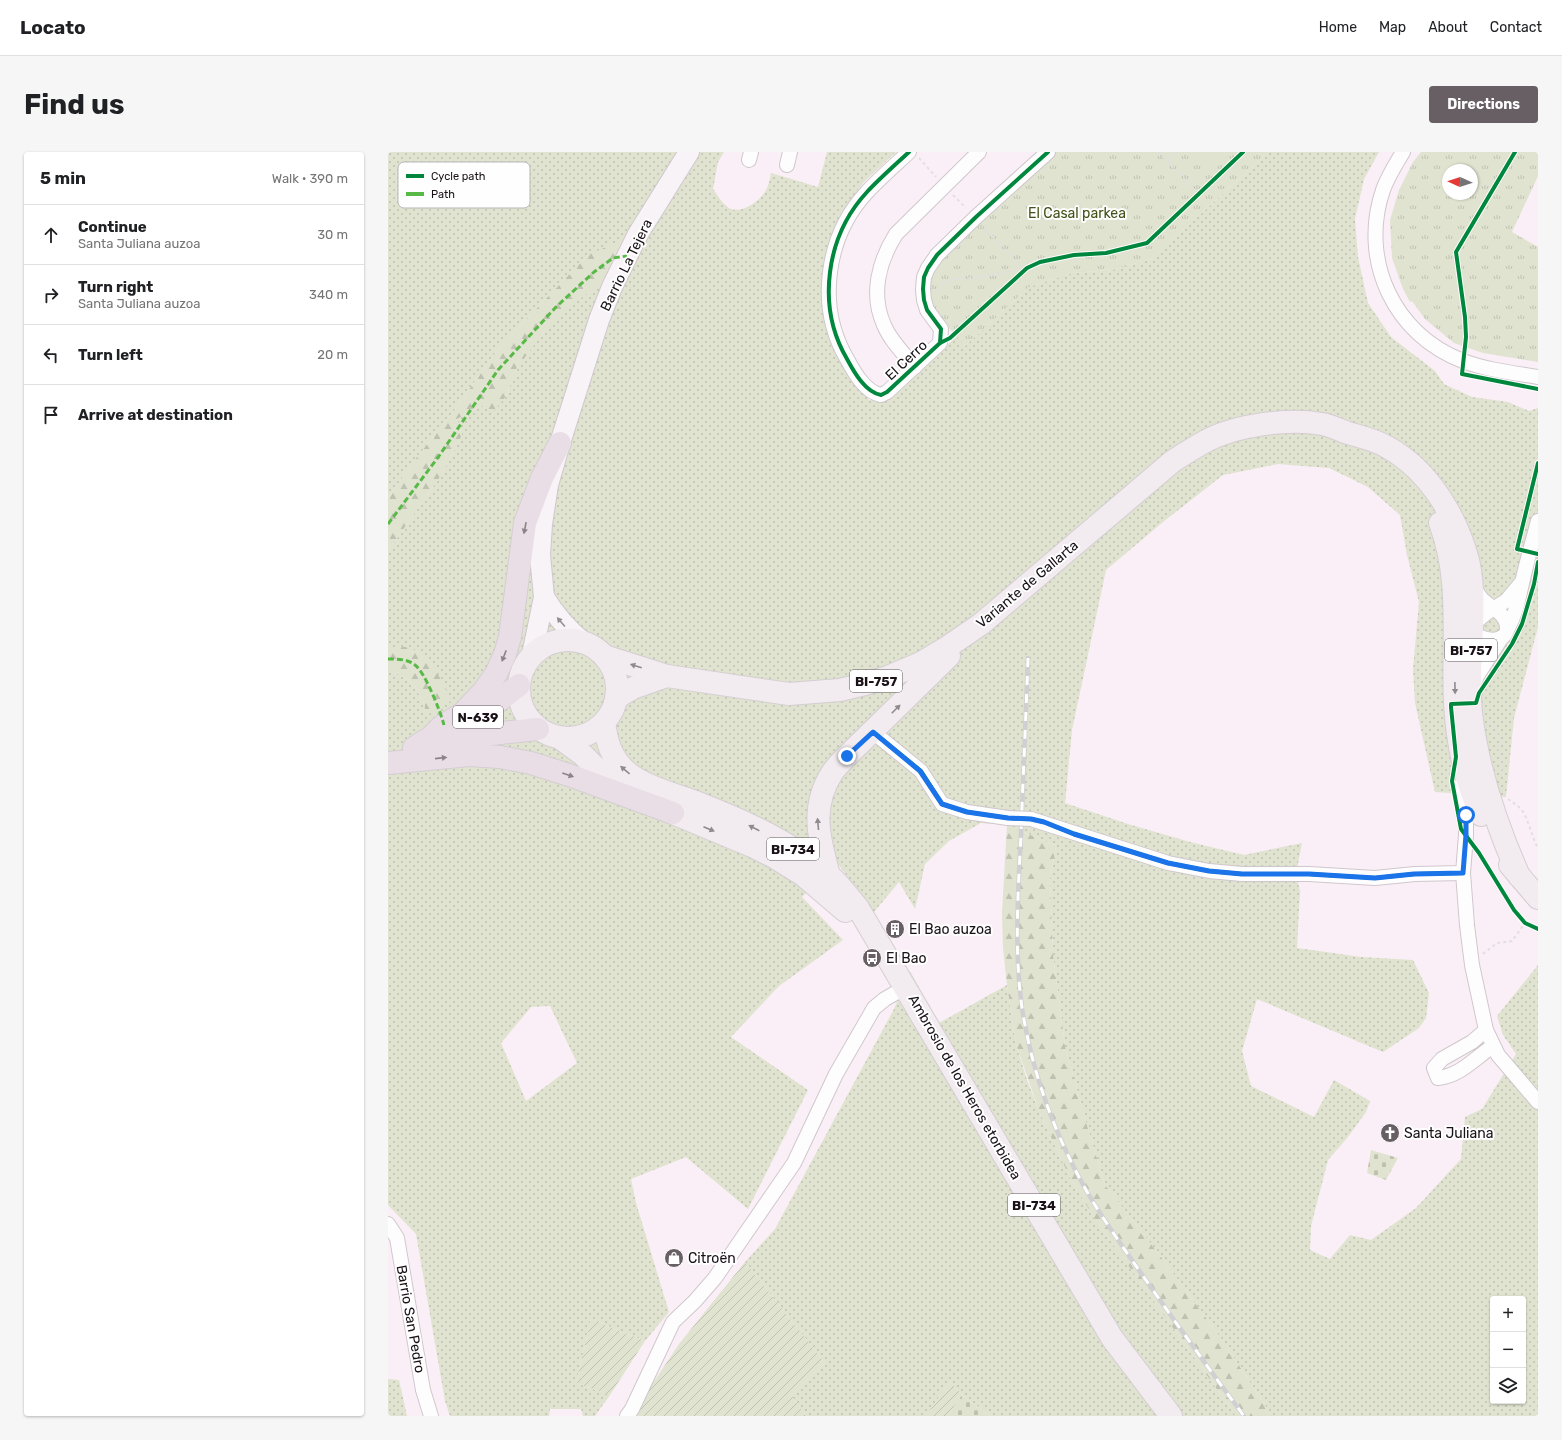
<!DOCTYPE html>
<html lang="en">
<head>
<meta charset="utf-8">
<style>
  body { margin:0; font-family:Rubik,sans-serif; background:#f6f6f6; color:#202124 }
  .controls { position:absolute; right:12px; bottom:12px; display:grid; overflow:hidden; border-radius:4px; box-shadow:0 1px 3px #0004 }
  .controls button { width:36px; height:36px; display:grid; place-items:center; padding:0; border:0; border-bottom:1px solid #e0e0e0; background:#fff; color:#202124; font:20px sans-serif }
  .compass { position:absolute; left:1054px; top:12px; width:36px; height:36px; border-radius:50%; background:#fff; box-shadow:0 1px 3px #0004; rotate:273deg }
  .stop { position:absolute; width:12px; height:12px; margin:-9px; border:3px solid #1a73e8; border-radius:50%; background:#fff }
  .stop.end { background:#1a73e8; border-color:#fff; box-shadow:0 1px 4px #0008 }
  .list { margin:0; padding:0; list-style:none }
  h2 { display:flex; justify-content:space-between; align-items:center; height:52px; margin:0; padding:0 16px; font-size:17px }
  h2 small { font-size:13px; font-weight:400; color:#757577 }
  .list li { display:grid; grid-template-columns:26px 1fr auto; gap:12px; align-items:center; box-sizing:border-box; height:60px; padding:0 16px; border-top:1px solid #e0e0e0 }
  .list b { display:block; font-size:15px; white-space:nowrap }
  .list p { margin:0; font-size:13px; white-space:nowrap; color:#757577 }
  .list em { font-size:13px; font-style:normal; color:#757577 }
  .icon { flex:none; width:22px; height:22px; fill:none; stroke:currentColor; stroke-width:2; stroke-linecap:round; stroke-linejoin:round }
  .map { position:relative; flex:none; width:1150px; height:1264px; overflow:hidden; border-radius:4px }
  header { display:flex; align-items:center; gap:24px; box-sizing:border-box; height:56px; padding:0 20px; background:#fff; border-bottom:1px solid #e0e0e0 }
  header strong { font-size:19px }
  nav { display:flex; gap:22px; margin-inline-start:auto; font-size:14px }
  .intro { display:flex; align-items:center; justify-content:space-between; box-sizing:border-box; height:96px; padding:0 24px }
  h1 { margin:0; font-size:28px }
  .button { padding:10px 18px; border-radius:4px; background:#685f64; color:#fff; font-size:14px; font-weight:700 }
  main { display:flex; gap:24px; padding:0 24px }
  aside { flex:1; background:#fff; border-radius:4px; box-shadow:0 1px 3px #0004 }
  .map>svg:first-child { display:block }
  .grass { fill:url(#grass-dots); fill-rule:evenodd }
  .forest { fill:url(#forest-firs) }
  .cemetery { fill:url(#cemetery-stones) }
  .park { fill:url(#park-tufts); fill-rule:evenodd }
  .garden { fill:url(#garden-furrows) }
  .pitch { fill:#dfe3cf }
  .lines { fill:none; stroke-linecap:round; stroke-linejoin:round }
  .street-casing { stroke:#d0c7cd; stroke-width:16 }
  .secondary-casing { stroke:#d0c7cd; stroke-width:22 }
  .primary-casing { stroke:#d4ced2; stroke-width:24 }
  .highway-casing { stroke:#d4ced2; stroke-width:24 }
  .path { stroke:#e2dfe1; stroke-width:2; stroke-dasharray:3 3; stroke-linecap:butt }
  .street { stroke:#fefdfe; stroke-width:14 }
  .secondary { stroke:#f8f3f7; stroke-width:20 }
  .primary { stroke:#f2ebef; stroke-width:22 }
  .highway { stroke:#eadee6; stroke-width:22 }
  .rail-casing { stroke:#d1cfd1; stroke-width:4.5 }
  .rail { stroke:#fefefe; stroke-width:3; stroke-dasharray:9; stroke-linecap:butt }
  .street-bridge-casing { stroke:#d0c7cd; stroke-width:16; stroke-linecap:butt }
  .street-bridge { stroke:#fefdfe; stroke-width:14 }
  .quiet { stroke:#58b947; stroke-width:3; stroke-dasharray:6 3; stroke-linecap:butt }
  .cycleway-casing { stroke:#fefefe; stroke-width:6 }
  .cycleway { stroke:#00873e; stroke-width:4 }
  .oneway { fill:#8c8288 }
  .oneway2 { fill:#948d92 }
  .oneway3 { fill:#90898d }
  .route { stroke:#1a73e8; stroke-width:5 }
  .labels { text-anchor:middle; stroke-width:4; stroke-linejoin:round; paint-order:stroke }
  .shield { fill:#fefefe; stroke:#5e585c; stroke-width:1 }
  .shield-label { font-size:13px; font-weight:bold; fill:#191116 }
  .park-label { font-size:14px; fill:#415217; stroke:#fefefe }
  .street-label { font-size:14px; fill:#191116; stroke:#fefefe }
  .poi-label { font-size:14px; fill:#191116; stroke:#fefefe; text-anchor:start }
  .key { fill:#fefefe; stroke:#b9b7b8; stroke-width:1 }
  .key-label { font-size:11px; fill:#191116 }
</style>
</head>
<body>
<header>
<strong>Locato</strong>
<nav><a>Home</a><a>Map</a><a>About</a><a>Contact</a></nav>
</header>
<div class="intro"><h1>Find us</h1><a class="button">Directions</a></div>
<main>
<aside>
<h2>5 min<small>Walk · 390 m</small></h2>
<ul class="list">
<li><svg class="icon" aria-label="ahead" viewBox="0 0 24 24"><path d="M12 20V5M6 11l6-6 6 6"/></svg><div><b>Continue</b><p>Santa Juliana auzoa</p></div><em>30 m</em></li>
<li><svg class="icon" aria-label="right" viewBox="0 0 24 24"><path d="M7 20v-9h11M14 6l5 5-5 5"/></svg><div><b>Turn right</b><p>Santa Juliana auzoa</p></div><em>340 m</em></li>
<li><svg class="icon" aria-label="left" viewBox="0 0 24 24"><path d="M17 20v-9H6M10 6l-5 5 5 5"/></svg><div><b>Turn left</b></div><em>20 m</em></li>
<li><svg class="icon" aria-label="arrive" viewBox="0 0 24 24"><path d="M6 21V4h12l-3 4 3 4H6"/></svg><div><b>Arrive at destination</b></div></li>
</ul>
</aside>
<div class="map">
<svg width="1150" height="1264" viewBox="0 0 1150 1264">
  <defs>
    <pattern id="grass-dots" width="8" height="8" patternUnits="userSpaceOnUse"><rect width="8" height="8" fill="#dfe3cf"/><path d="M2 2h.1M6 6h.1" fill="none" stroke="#bfc2b1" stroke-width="1.8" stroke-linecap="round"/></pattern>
    <pattern id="forest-firs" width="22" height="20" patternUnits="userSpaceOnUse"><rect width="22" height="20" fill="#dfe3cf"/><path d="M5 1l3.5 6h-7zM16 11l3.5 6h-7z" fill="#bfc2b1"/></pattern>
    <pattern id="cemetery-stones" width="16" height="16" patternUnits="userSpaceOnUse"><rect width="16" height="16" fill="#dfe3cf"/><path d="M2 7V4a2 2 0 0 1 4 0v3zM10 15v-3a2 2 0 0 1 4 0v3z" fill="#bfc2b1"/></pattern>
    <pattern id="park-tufts" width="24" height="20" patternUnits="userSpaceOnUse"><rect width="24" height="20" fill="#dfe3cf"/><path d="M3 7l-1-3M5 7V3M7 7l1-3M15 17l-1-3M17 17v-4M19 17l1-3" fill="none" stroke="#bfc2b1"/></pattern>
    <pattern id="garden-furrows" width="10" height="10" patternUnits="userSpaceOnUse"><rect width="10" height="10" fill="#dfe3cf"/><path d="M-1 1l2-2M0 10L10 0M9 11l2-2" fill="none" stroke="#bfc2b1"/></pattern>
  </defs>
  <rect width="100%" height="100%" fill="#faeff6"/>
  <g class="grass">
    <path d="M0,0H336L330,10L325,37C330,44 334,51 341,56C353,63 374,48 379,36C381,32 382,26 383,21L430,35L439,0H508L475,31L454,60L444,81L435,122V160L444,188L457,215L481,248H491L500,247L569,184L577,194L641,135L684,121L724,118L763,107L881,0H991L976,27L967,67L970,105L980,151L1003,185L1047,219L1056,232L1084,245L1120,250L1141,259L1150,256V475L1126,566L1118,645L1047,640L1027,551L1025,517L1031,450L1019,403L1012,363L980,335L941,316L890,312L835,323L775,370L718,418L684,578L677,651L740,672L802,690L856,703L914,691L908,722L912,739L909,796L973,805L1025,808L1041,841L1038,866L1031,876L995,900L869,847L854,899L863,934L926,965L946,928L982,949L978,960L960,985L940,1008L923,1074L922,1098L942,1107L962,1083L983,1088L1028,1056L1073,1007L1077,965L1094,957L1128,902L1115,883L1109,864L1150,813V1264H884L835,1189L773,1105L717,1033L697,967L677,894L665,802L662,728L668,694L619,673L593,671L561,689L537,712L527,757L511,730L486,760L450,712L414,745L455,788L391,834L343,885L420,938L360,1057L298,1005L243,1027L248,1051L281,1160L257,1189L203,1167L188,1231L222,1243L207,1264H195L193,1257H162L161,1264H62L57,1249L28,1082L0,1053V519H5L26,532L37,554L63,549L21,496L0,495V399L54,322L74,283L69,267L93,254L118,244C122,235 125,224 130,215C151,180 183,152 216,128L200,103L110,197L65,260L29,305L0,346ZM162,854L189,911L138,949L113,891L143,855ZM1105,1147H1135V1249H1105Z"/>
    <path d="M522,819L551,871L619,833L628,892L639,928L651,959L683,1028L707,1067L848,1264H603L574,1243L562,1229L538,1264H418L403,1243L437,1211L357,1110L387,1077L506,857Z"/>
    <path d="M0,1227L11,1228L19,1264H0Z"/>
  </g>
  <g class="forest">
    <path d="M238,86L216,128L186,152L155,181L129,216L118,244L106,259L93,254L69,267L74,283L54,322L0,399V346L29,305L65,260L110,197L200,103Z"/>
    <path d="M0,495C7,495 16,494 22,496C45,505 54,528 63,549L36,565L37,554L26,532L5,519H0Z"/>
    <path d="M619,673L668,694L662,728L665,802L677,894L697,967L717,1033L773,1105L835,1189L884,1264H848L707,1067L683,1028L651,959L628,892L619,833L615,796L614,760Z"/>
  </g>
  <g class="cemetery">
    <path d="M983,998L1010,1006L998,1028L979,1021Z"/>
    <path d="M574,1243L603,1264H559Z"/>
  </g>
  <g class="park">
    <path d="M666,0H881L763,107L724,118L684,121L641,135L577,194C562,176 531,149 543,122C546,116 552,110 555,104Z"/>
    <path d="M1033,0H1150V24L1124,80L1150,95V210L1095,201L1066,191L1037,167L1024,149L1022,150L1015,137L1004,106L1002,68L1011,38L1025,10ZM1060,18H1084V42H1060Z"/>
  </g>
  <g class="garden">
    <path d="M357,1110L437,1211L403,1243L418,1264H243L291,1192Z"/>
    <path d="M203,1167L257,1189L222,1243L188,1231Z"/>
    <path d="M562,1229L574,1243L559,1264H538Z"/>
  </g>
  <path class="pitch" d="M807,0H844L825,18Z"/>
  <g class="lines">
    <g class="street-casing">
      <g id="street">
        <path d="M521,0C507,13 492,26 479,40C438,84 428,154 459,207C466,220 477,240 493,243L499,240L552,191L553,177L539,158L536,148L535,137L536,125L540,116L549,103L588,65L660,0"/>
        <path d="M1015,0C1008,12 1000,24 995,38C971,108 1006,183 1075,209C1099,218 1125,221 1150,225"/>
        <path d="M361,8L363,0"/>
        <path d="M399,13L402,0"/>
        <path d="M527,215C516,202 502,188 496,173C482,142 491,109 508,82L591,0"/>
        <path d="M1081,475L1100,460L1118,449L1133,431"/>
        <path d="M1080,476C1091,491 1125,494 1118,470C1114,459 1103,456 1096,449C1091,445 1088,439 1085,434"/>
        <path d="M1119,478C1129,460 1130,447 1135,427C1139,408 1145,389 1150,369"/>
        <path d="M1084,535L1089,524L1114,485"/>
        <path d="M485,580L533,619L554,652L579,660L620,666"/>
        <path d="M1073,633L1078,663V683L1075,721L1079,773L1084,813L1098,878L1110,903L1150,950"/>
        <path d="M643,667L780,711L821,719L854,722H921L987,726L1027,722L1075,721"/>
        <path d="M1098,878L1084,890L1054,907L1046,916L1050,926C1072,924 1087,906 1105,894"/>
        <path d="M0,1072L9,1086L35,1238L43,1264"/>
        <path d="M239,1264L244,1257L285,1170L307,1149L327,1126L406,1011L448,922L486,856L497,847L518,835"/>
      </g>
    </g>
    <g class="secondary-casing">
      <g id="secondary">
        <path d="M156,445C167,463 179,477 195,490"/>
        <path d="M144,503L156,445L152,403L154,372L160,333L172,291L211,168L224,135L250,82L301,0"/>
      </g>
    </g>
    <g class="primary-casing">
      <g id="primary">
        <path d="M1052,371C1074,428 1064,492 1067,551C1069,590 1077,628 1093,663"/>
        <circle cx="180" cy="537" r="49"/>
        <path d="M216,504L279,524L401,542L452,538L477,532L500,525L533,511L558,496L593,472L785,309C796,302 807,295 818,289C848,273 900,266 934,272C942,273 951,278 960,281C973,285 988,288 999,295C1041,318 1068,364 1080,408C1085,429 1085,453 1084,474C1083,503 1080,532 1083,561C1090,619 1108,672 1131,724"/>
        <path d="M228,546L245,536L279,524"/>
        <path d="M216,571C219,590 223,606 238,619C254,634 289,643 310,651C356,669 404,690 442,724C452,733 461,745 470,756L724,1186L783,1264"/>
        <path d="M172,586L195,603L213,621L243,640L285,661L364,694L386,705L415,723L457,759"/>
        <path d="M1122,713L1150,746"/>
        <path d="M441,723C431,687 422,655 444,621C448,615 454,609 459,604L561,504"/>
      </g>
    </g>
    <g class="highway-casing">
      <g id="highway">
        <path d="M73,574L91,564L131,533"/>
        <path d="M31,595L104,582L150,577"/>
        <path d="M26,596L43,585L53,575L75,561L95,540L108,522L117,502L122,485L137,371L154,326L172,291"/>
        <path d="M0,611L81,603L112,605L143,611L181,623L285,661"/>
      </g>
    </g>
    <g class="path">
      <path d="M771,0L810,42"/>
      <path d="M531,6L548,25"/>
      <path d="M779,9L788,0"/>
      <path d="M565,43L578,56"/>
      <path d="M596,75L634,117"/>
      <path d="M549,139L553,133L561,128L593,125L639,116"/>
      <path d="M563,170H572L582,168"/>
      <path d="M1102,570L1109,579L1114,623"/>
      <path d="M1120,647C1124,650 1129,653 1133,657C1141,667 1143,684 1150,696"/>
      <path d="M1095,802L1109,791L1124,789L1137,771"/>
    </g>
    <use href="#street" class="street"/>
    <use href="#secondary" class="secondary"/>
    <use href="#primary" class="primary"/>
    <use href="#highway" class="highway"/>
    <g class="rail-casing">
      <path id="rail" d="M640,506C638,565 635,624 633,683C630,740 626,799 634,856C644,920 666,981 698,1038C717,1071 740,1102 762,1134C793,1178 824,1221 856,1264"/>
    </g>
    <use href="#rail" class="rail"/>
    <g class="street-bridge-casing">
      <path id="street-bridge" d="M620,666L643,667"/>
    </g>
    <use href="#street-bridge" class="street-bridge"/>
    <g class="quiet">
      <path d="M0,372L51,304L110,218L168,155L206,120L225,106L239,104"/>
      <path d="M0,507C9,507 20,507 27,513C37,520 53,561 56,573"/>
    </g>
    <g class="cycleway-casing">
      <g id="cycleway">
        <path d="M521,0C507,13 492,26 479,40C438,84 428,154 459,207C466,220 477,240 493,243L499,240L552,191L553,177L539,158L536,148L535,137L536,125L540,116L549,103L588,65L660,0"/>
        <path d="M1127,0L1068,100L1077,165L1078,185L1074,222L1150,237"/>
        <path d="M552,191L562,186L639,116L652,110L686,103L718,101L759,91L855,0"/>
        <path d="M1150,311L1129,397L1150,402"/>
        <path d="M1150,410L1146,432L1134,472L1124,492L1091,541L1088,551L1063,552V555L1068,605L1064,629L1073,677L1091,701L1126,758L1137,771L1150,777"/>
        <path d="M485,580L533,619L554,652L579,660L620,666L643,667L656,670L686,682L780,711L821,719L854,722H921L987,726L1027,722L1075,721"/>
      </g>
    </g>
    <use href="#cycleway" class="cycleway"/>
  </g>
  <defs><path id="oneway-solid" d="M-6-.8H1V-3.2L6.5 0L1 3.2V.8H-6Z"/></defs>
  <g class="oneway">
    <use href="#oneway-solid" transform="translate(137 376) rotate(101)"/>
    <use href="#oneway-solid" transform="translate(116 504) rotate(111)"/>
    <use href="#oneway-solid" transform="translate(53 606) rotate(-6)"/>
    <use href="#oneway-solid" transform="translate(180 623) rotate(19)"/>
  </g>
  <use class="oneway2" href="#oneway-solid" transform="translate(173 470) rotate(-131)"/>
  <g class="oneway3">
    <use href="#oneway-solid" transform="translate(248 514) rotate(-163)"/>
    <use href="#oneway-solid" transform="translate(1067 536) rotate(89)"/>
    <use href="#oneway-solid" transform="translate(508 557) rotate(-45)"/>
    <use href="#oneway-solid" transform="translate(237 618) rotate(-140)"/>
    <use href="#oneway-solid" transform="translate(430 672) rotate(-95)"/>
    <use href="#oneway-solid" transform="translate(366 676) rotate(-153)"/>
    <use href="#oneway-solid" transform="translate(321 677) rotate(23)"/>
  </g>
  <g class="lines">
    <path class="route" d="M459,604L485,580L532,619L554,652L579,660L620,666L643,667L656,670L686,682L780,711L821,719L854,722H921L987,726L1026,722L1075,721L1078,683V663"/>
  </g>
  <defs>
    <g id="building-disc" transform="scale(1)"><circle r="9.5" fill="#685f64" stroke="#fefefe"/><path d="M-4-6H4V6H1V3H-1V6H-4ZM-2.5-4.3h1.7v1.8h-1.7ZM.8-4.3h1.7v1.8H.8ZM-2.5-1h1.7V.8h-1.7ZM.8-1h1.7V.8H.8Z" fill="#fff"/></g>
    <g id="bus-disc" transform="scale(1)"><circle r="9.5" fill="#685f64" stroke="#fefefe"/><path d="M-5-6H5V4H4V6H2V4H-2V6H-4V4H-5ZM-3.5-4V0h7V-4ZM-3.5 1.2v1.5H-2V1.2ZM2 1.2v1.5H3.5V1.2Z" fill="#fff"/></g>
    <g id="church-disc" transform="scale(1)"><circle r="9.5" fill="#685f64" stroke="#fefefe"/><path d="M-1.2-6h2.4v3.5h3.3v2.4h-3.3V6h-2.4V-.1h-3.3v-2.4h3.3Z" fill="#fff"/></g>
    <g id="shop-disc" transform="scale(1)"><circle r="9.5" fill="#685f64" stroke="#fefefe"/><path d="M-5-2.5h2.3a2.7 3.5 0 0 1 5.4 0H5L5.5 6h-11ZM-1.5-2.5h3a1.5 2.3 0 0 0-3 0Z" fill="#fff"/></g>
  </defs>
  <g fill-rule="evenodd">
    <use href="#building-disc" x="507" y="777"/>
    <use href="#bus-disc" x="484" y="806"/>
    <use href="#church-disc" x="1002" y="981"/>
    <use href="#shop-disc" x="286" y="1106"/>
  </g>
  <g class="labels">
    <g class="shield">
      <rect x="1057" y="487" width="52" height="22" rx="3"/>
      <rect x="462" y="518" width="52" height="22" rx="3"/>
      <rect x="65" y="554" width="50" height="22" rx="3"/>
      <rect x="379" y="686" width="52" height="22" rx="3"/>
      <rect x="620" y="1042" width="52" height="22" rx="3"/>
    </g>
    <g class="shield-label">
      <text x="1083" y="503">BI-757</text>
      <text x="488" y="534">BI-757</text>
      <text x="90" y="570">N-639</text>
      <text x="405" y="702">BI-734</text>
      <text x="646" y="1058">BI-734</text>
    </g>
    <g class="park-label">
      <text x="689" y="66">El Casal parkea</text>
    </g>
    <g class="street-label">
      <text transform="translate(238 113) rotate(-64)" y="5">Barrio La Tejera</text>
      <text transform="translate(518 208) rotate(-43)" y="5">El Cerro</text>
      <text transform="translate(639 432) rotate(-40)" y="5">Variante de Gallarta</text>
      <text transform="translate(577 935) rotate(60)" y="5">Ambrosio de los Heros etorbidea</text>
      <text transform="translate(23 1167) rotate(80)" y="5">Barrio San Pedro</text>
    </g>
    <g class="poi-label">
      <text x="521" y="782">El Bao auzoa</text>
      <text x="498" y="811">El Bao</text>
      <text x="1016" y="986">Santa Juliana</text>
      <text x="300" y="1111">Citroën</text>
    </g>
  </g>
  <rect x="10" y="10" width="132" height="46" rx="6" class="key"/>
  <rect x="18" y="22" width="18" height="4" fill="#00873e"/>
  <rect x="18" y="40" width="18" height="4" fill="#58b947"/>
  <g class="key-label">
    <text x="43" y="28">Cycle path</text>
    <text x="43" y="46">Path</text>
  </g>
</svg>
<div class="controls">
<button>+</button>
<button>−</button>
<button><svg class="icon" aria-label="layers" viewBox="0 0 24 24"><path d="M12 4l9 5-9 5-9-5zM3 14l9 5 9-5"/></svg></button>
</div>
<svg class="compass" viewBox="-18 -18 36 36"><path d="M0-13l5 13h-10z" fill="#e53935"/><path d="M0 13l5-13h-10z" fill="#757577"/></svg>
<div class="stop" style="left:1078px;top:663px"></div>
<div class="stop end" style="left:459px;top:604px"></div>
</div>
</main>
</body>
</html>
